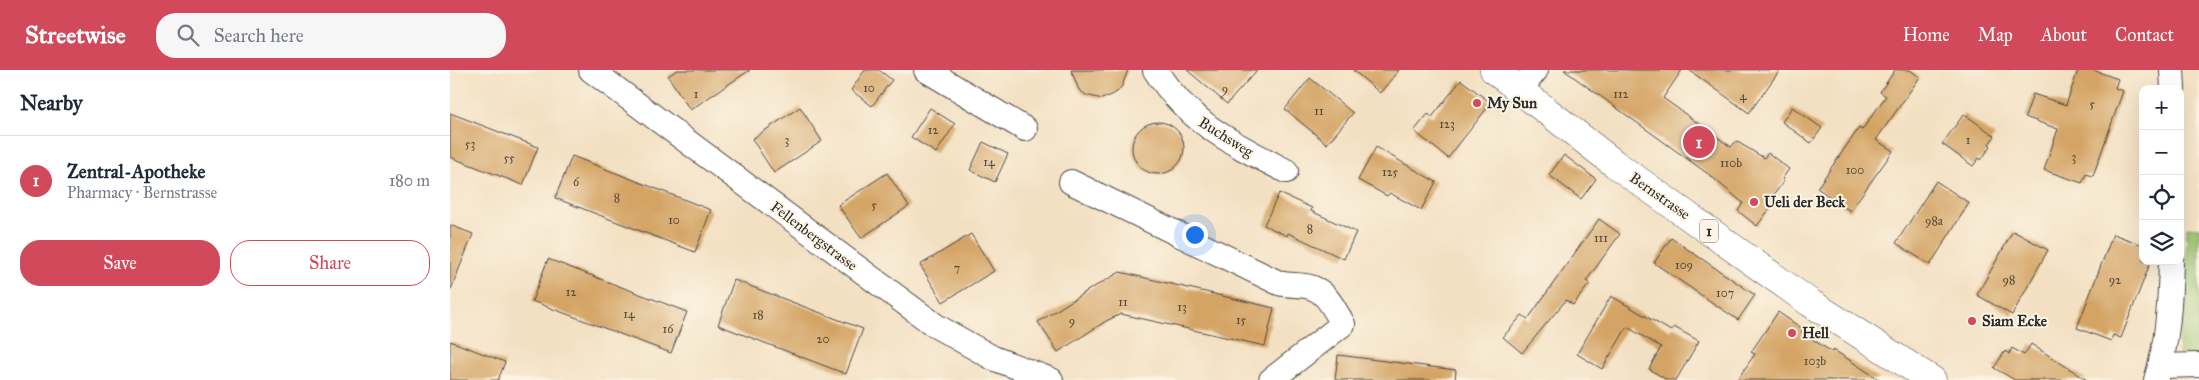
<!DOCTYPE html>
<html lang="en">
<head>
<meta charset="utf-8">
<style>
  body { margin:0; font-family:"IM FELL Great Primer",serif; background:#f6f6f7; color:#1f2937 }
  .controls { position:absolute; right:15px; top:15px; display:grid; overflow:hidden; border-radius:10px; box-shadow:0 5px 20px #0002 }
  .controls button { width:45px; height:45px; display:grid; place-items:center; padding:0; border:0; border-bottom:1px solid #e0e1e3; background:#fff; color:#1f2937; font:25px sans-serif }
  .you { position:absolute; left:744px; top:164px; width:18px; height:18px; margin:-12px; border:4px solid #fff; border-radius:50%; background:#1a73e8; box-shadow:0 0 0 8px #1a73e833 }
  .badge { display:grid; place-items:center; width:32px; height:32px; border-radius:50%; background:#d1495b; color:#fff; font-size:16px; font-weight:700 }
  .pin { position:absolute; translate:-50% -50%; border:2px solid #fff; box-shadow:0 1px 5px #0006 }
  .list { margin:0; padding:0; list-style:none }
  h2 { display:flex; justify-content:space-between; align-items:center; height:65px; margin:0; padding:0 20px; font-size:21px }
  h2 small { font-size:16px; font-weight:400; color:#747a83 }
  .list li { display:grid; grid-template-columns:32px 1fr auto; gap:15px; align-items:center; box-sizing:border-box; height:90px; padding:0 20px; border-top:1px solid #e0e1e3 }
  .list b { display:block; font-size:19px; white-space:nowrap }
  .list p { margin:0; font-size:16px; white-space:nowrap; color:#747a83 }
  .list em { font-size:16px; font-style:normal; color:#747a83 }
  .actions { display:flex; gap:10px; padding:15px 20px }
  .actions a { flex:1; padding:11px 0; border:1px solid #d1495b; border-radius:20px; text-align:center; font-size:18px; color:#d1495b }
  .actions .main { background:#d1495b; color:#fff }
  .icon { flex:none; width:28px; height:28px; fill:none; stroke:currentColor; stroke-width:2; stroke-linecap:round; stroke-linejoin:round }
  .map { position:relative; flex:none; width:1749px; height:310px; overflow:hidden }
  header { display:flex; align-items:center; gap:30px; box-sizing:border-box; height:70px; padding:0 25px; background:#d1495b; color:#fff }
  header strong { font-size:24px }
  nav { display:flex; gap:28px; margin-inline-start:auto; font-size:18px }
  .search { width:350px; height:45px; background:#f6f6f7; display:flex; align-items:center; gap:12px; box-sizing:border-box; padding:0 18px; border-radius:20px; color:#747a83; font-size:19px }
  main { display:flex }
  aside { flex:1; background:#fff }
  .map>svg:first-child { display:block }
  .green { fill:#9ac26e; stroke:#62764c }
  .building { fill:#d4a465 }
  .lines { fill:none; stroke-linecap:round; stroke-linejoin:round }
  .minor-casing { stroke:#494642; stroke-width:26 }
  .major-casing { stroke:#494642; stroke-width:29 }
  .minor { stroke:#fff; stroke-width:24 }
  .major { stroke:#fff; stroke-width:28 }
  .poi-dot { fill:#d1495b; stroke:#fcf5e5; stroke-width:2 }
  .labels { text-anchor:middle; stroke-width:4; stroke-linejoin:round; paint-order:stroke }
  .number-label { font-size:12px; fill:#55493a }
  .shield { fill:#fcf5e5; stroke:#6a6863; stroke-width:1 }
  .shield-label { font-size:14px; font-weight:bold; fill:#2b2b2b }
  .poi-label { font-size:15px; font-weight:bold; fill:#2b2b2b; stroke:#fcf5e5; text-anchor:start }
  .street-label { font-size:15px; fill:#2b2b2b; stroke:#fcf5e5 }
</style>
</head>
<body>
<header>
<strong>Streetwise</strong>
<div class="search"><svg class="icon" aria-label="search" viewBox="0 0 24 24"><circle cx="10" cy="10" r="6"/><path d="M15 15l6 6"/></svg>Search here</div>
<nav><a>Home</a><a>Map</a><a>About</a><a>Contact</a></nav>
</header>
<main>
<aside>
<h2>Nearby<small></small></h2>
<ul class="list">
<li><span class="badge">1</span><div><b>Zentral-Apotheke</b><p>Pharmacy · Bernstrasse</p></div><em>180 m</em></li>
</ul>
<div class="actions"><a class="main">Save</a><a>Share</a></div>
</aside>
<div class="map">
<svg width="1749" height="310" viewBox="0 0 1749 310">
  <rect width="100%" height="100%" fill="#fcf5e5"/>
  <filter id="ink" filterUnits="userSpaceOnUse"><feTurbulence type="fractalNoise" baseFrequency=".02" numOctaves="2"/><feDisplacementMap in="SourceGraphic" scale="10" xChannelSelector="R" yChannelSelector="G"/><feConvolveMatrix kernelMatrix="1 2 1 2 8 2 1 2 1" color-interpolation-filters="sRGB"/></filter>
  <filter id="wash" filterUnits="userSpaceOnUse"><feTurbulence type="fractalNoise" baseFrequency=".0096" numOctaves="4" result="noise"/><feDisplacementMap in="SourceGraphic" scale="20" xChannelSelector="R" yChannelSelector="G"/><feGaussianBlur stdDeviation="1.12" result="paint"/><feColorMatrix in="noise" values="0 0 0 0 0 0 0 0 0 0 0 0 0 0 0 0 0 1.4 0 .05"/><feComposite in="paint" operator="in"/></filter>
  <g filter="url(#wash)">
    <rect width="100%" height="100%" fill="#f3e0c2"/>
    <path class="green" d="M1737,157L1749,158V287L1729,284L1728,281L1735,227Z"/>
    <g id="blocks">
      <g class="building">
        <path d="M227,0H300L240,40L218,6Z"/>
        <path d="M415,0H429L442,10L422,36L401,20Z"/>
        <path d="M621,0H678L672,16L667,22L652,29L636,25L629,20Z"/>
        <path d="M737,0H807L777,34Z"/>
        <path d="M903,0H949L930,23Z"/>
        <path d="M1114,0H1232L1213,28L1281,77L1286,71L1314,88L1318,83L1339,99L1332,109L1334,111L1317,134L1321,137L1307,156L1288,141L1293,133L1261,106Z"/>
        <path d="M1239,0H1330L1299,43Z"/>
        <path d="M1445,0H1460L1470,7L1426,70L1443,81L1400,141L1367,118L1409,58L1412,60L1436,26L1430,22Z"/>
        <path d="M1628,0H1643L1668,9L1665,18L1673,21L1643,106L1636,104L1632,113L1594,100L1608,59L1575,47L1583,24L1616,35Z"/>
        <path d="M860,8L903,43L877,74L835,39Z"/>
        <path d="M1011,10L1041,33L998,88L964,61L978,44L982,47Z"/>
        <path d="M350,37L372,71L324,103L302,69Z"/>
        <path d="M1342,37L1372,58L1361,73L1332,52Z"/>
        <path d="M480,38L505,54L486,83L461,67Z"/>
        <path d="M0,43L88,77L73,115L0,87Z"/>
        <path d="M1514,44L1545,66L1539,74L1541,76L1531,90L1529,88L1523,96L1492,74Z"/>
        <circle cx="708" cy="78" r="26"/>
        <path d="M533,72L558,84L545,112L520,100Z"/>
        <path d="M926,77L986,112L971,140L940,123L937,126L908,110Z"/>
        <path d="M1114,85L1146,109L1131,129L1099,105Z"/>
        <path d="M122,86L261,140L245,182L105,128Z"/>
        <path d="M437,103L459,136L411,168L388,135Z"/>
        <path d="M1486,111L1519,133L1480,195L1446,173Z"/>
        <path d="M829,123L862,138L861,141L906,162L894,189L838,163L837,166L814,155Z"/>
        <path d="M1149,149L1170,164L1136,211L1140,213L1123,235L1116,230L1072,283L1053,267L1072,245L1078,249Z"/>
        <path d="M0,155L23,164L1,219H0Z"/>
        <path d="M1563,161L1598,180L1562,245L1527,225Z"/>
        <path d="M521,164L544,201L493,232L470,195Z"/>
        <path d="M1663,164L1693,175V191H1701L1671,268L1663,265L1661,271L1627,258Z"/>
        <path d="M1221,168L1305,225L1288,250L1204,193Z"/>
        <path d="M98,189L237,242L221,283L82,231Z"/>
        <path d="M670,202L824,238L815,276L671,244L656,251L608,282L588,252L637,221Z"/>
        <path d="M284,210L413,259L396,304L268,255Z"/>
        <path d="M1161,226L1221,261L1224,257L1249,271L1226,310H1217L1199,299L1211,277L1177,257L1152,299L1127,284Z"/>
        <path d="M1328,242L1353,259L1351,262L1382,282L1384,280L1430,310H1287L1305,284L1301,282Z"/>
        <path d="M0,271L55,292L48,310H0Z"/>
        <path d="M1581,274L1637,310H1565L1544,298L1555,281L1559,284L1562,278L1574,285Z"/>
        <path d="M888,285L1006,300L1005,310H885Z"/>
      </g>
    </g>
  </g>
  <g filter="url(#ink)">
    <use href="#blocks" fill-opacity="0" stroke="#494642" stroke-width="1"/>
    <g class="lines">
      <g class="minor-casing">
        <g id="minor">
          <path d="M141,0L486,256L543,288L601,310"/>
          <path d="M476,0L575,59"/>
          <path d="M705,0C739,53 782,73 836,101"/>
          <path d="M1722,0L1723,19"/>
          <path d="M1069,21L1086,0"/>
          <path d="M621,112L829,213C839,216 850,214 860,217C877,221 885,241 893,254L821,310"/>
          <path d="M1710,296L1749,295"/>
          <path d="M1706,310C1718,273 1720,230 1721,191"/>
        </g>
      </g>
      <g class="major-casing">
        <path id="major" d="M1044,0L1165,94L1359,232L1482,310"/>
      </g>
      <use href="#minor" class="minor"/>
      <use href="#major" class="major"/>
    </g>
  </g>
  <g class="poi-dot">
    <circle cx="1027" cy="33" r="5"/>
    <circle cx="1304" cy="132" r="5"/>
    <circle cx="1522" cy="251" r="5"/>
    <circle cx="1342" cy="263" r="5"/>
  </g>
  <g class="labels">
    <g class="number-label">
      <text x="419" y="22">10</text>
      <text x="775" y="23">9</text>
      <text x="246" y="28">1</text>
      <text x="1171" y="28">112</text>
      <text x="1293" y="30">4</text>
      <text x="1642" y="38">5</text>
      <text x="869" y="45">11</text>
      <text x="997" y="58">123</text>
      <text x="483" y="64">12</text>
      <text x="337" y="74">3</text>
      <text x="1518" y="74">1</text>
      <text x="20" y="78">53</text>
      <text x="1624" y="91">3</text>
      <text x="59" y="92">55</text>
      <text x="539" y="96">14</text>
      <text x="1281" y="97">110b</text>
      <text x="1405" y="104">100</text>
      <text x="940" y="106">125</text>
      <text x="126" y="116">6</text>
      <text x="167" y="132">8</text>
      <text x="424" y="139">5</text>
      <text x="224" y="154">10</text>
      <text x="1484" y="155">98a</text>
      <text x="860" y="163">8</text>
      <text x="1151" y="172">111</text>
      <text x="1234" y="199">109</text>
      <text x="507" y="202">7</text>
      <text x="1559" y="214">98</text>
      <text x="1665" y="214">92</text>
      <text x="121" y="226">12</text>
      <text x="1275" y="227">107</text>
      <text x="673" y="236">11</text>
      <text x="732" y="241">13</text>
      <text x="179" y="248">14</text>
      <text x="308" y="249">18</text>
      <text x="791" y="254">15</text>
      <text x="622" y="255">9</text>
      <text x="218" y="263">16</text>
      <text x="373" y="273">20</text>
      <text x="1365" y="295">103b</text>
    </g>
    <rect class="shield" x="1250" y="149.5" width="18" height="23" rx="4"/>
    <g class="shield-label">
      <text x="1259" y="166">1</text>
    </g>
    <g class="poi-label">
      <text x="1037" y="38">My Sun</text>
      <text x="1314" y="137">Ueli der Beck</text>
      <text x="1532" y="256">Siam Ecke</text>
      <text x="1352" y="268">Hell</text>
    </g>
    <g class="street-label">
      <text transform="translate(776 67) rotate(32)" y="5">Buchsweg</text>
      <text transform="translate(1210 126) rotate(35)" y="5">Bernstrasse</text>
      <text transform="translate(364 166) rotate(37)" y="5">Fellenbergstrasse</text>
    </g>
  </g>
</svg>
<div class="controls">
<button>+</button>
<button>−</button>
<button><svg class="icon" aria-label="locate" viewBox="0 0 24 24"><circle cx="12" cy="12" r="6"/><path d="M12 2v4M12 18v4M2 12h4M18 12h4"/></svg></button>
<button><svg class="icon" aria-label="layers" viewBox="0 0 24 24"><path d="M12 4l9 5-9 5-9-5zM3 14l9 5 9-5"/></svg></button>
</div>
<div class="you"></div>
<div class="pin badge" style="left:1249px;top:72px">1</div>
</div>
</main>
</body>
</html>
